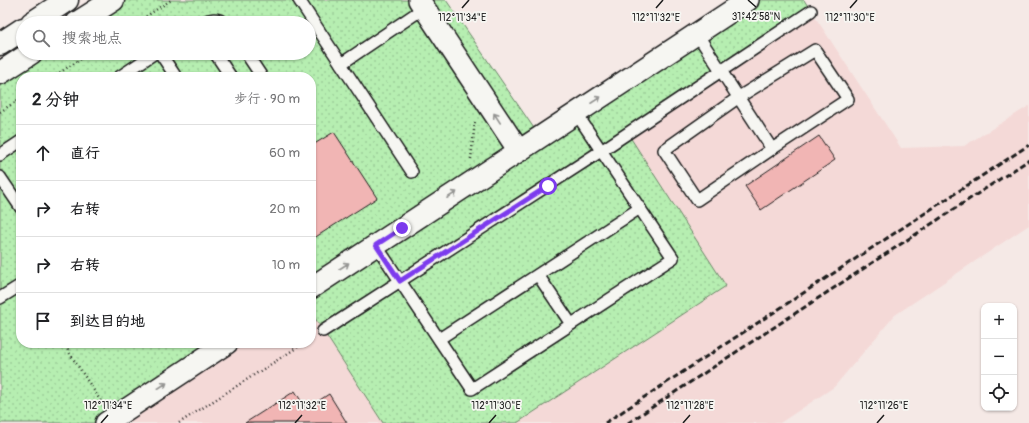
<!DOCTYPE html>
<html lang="zh">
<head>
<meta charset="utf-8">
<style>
  body { margin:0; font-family:Pangolin,"LXGW WenKai TC",sans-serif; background:#f6f6f6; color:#202124 }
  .controls { position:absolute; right:12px; bottom:12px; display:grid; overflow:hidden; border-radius:8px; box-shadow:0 1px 3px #0004 }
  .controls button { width:36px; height:36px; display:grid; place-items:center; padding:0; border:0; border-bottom:1px solid #e0e0e0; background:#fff; color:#202124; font:20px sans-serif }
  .stop { position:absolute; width:12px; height:12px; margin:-9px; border:3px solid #7c3aed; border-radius:50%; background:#fff }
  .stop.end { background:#7c3aed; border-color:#fff; box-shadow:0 1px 4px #0008 }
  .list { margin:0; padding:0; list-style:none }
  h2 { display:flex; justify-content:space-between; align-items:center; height:52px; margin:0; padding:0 16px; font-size:17px }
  h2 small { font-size:13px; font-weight:400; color:#757577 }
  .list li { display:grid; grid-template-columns:26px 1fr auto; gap:12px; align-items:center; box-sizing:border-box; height:56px; padding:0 16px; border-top:1px solid #e0e0e0 }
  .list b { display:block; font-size:15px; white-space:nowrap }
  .list em { font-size:13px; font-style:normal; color:#757577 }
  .icon { flex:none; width:22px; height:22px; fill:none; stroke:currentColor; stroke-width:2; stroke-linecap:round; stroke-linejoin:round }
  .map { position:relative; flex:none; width:1029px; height:423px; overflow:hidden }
  .search { position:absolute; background:#fff; box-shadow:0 1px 3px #0004; left:16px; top:16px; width:300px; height:44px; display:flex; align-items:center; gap:10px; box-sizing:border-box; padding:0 14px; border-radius:22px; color:#757577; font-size:15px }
  .panel { position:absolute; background:#fff; box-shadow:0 1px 3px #0004; left:16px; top:72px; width:300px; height:276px; border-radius:16px }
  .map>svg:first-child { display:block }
  .built { fill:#f4d9d7 }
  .grass { fill:url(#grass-dots); stroke:#698566 }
  .building { fill:#f1b5b4; stroke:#1c1c1c }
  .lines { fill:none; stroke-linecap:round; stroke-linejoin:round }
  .lane-casing { stroke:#1c1c1c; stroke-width:14 }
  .street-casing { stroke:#1c1c1c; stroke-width:24 }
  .primary-casing { stroke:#1c1c1c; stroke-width:25 }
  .path { stroke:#1c1c1c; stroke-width:2.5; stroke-dasharray:1 3; stroke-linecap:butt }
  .lane { stroke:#f6f6f2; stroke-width:11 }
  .street { stroke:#f6f6f2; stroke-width:21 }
  .primary { stroke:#f6f6f2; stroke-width:22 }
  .rail { stroke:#1c1c1c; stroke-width:3; stroke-dasharray:6 3; stroke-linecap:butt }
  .oneway { stroke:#949492 }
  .route { stroke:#7c3aed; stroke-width:5 }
  .ticks { fill:none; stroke:#1c1c1c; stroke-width:1.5 }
  .ticks-label { font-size:10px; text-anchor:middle; fill:#1c1c1c; stroke:#f6f6f2; stroke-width:3.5; stroke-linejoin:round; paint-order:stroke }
</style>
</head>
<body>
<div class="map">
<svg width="1029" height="423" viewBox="0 0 1029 423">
  <defs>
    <pattern id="grass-dots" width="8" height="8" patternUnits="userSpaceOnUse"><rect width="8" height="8" fill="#b6eeb1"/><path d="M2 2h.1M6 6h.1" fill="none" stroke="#9ccc98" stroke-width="1.8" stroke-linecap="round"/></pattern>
  </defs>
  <rect width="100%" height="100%" fill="#f5e9e6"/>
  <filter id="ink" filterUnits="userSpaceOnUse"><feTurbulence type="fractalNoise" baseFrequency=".025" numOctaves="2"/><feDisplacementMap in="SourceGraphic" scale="8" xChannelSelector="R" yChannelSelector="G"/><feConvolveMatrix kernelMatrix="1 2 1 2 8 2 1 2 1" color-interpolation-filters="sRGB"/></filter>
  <g filter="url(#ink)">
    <path class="built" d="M804,0L901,148L964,146L1029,106V225L895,315L834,387L780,423H106L227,343H311V288Z"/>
    <path class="grass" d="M125,0H446L540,137L748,0H804L811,11L628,134L726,286L517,423H383L311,312V77H21V343H227L106,423H0V80L42,53H309V23H89Z"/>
    <g class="building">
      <path d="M334,132L377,198L311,240V146Z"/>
      <path d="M819,136L835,160L761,210L745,186Z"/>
      <path d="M295,391L306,409L329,394L347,423H245Z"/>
    </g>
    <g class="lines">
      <g class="lane-casing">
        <g id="lane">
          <path d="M299,0L341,64L424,8"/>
          <path d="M202,23C210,19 217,17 224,23"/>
          <path d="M697,34L772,149L848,99L815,50L739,97L664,150L697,200L772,149"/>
          <path d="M160,53L176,77"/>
          <path d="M215,53L231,77"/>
          <path d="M246,53L262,77"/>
          <path d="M341,64L412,172"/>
          <path d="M119,77L155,53"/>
          <path d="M0,155L21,141"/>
          <path d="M0,177L21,208"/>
          <path d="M376,245L472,389L673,258L576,113"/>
          <path d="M538,275L571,324"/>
          <path d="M0,298L21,285"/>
          <path d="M323,331L601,151L811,11"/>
          <path d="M439,339L640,208"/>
        </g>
      </g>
      <g class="street-casing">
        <g id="street">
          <path d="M419,0L519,151"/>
          <path d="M311,288L748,0"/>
          <path d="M106,423L227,343"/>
        </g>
      </g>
      <g class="primary-casing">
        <g id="primary">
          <path d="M32,23L67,0"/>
          <path d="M77,23L113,0"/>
          <path d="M0,44L23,29"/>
          <path d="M0,73L31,53"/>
        </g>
      </g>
      <g class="path">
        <path d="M136,23L171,0"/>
        <path d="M53,77L90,53"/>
        <path d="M0,112L21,98"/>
        <path d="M471,159L475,121"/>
        <path d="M63,343L102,403"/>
        <path d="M179,423L304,343"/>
      </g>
      <use href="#lane" class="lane"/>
      <use href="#street" class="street"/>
      <use href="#primary" class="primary"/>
      <g class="rail">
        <path d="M605,423L1029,145"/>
        <path d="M628,423L1029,160"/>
      </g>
    </g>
    <defs><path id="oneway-shaft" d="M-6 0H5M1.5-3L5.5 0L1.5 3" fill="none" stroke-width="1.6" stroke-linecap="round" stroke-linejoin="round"/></defs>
    <g class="oneway">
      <use href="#oneway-shaft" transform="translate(596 100) rotate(-33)"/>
      <use href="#oneway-shaft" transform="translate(497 118) rotate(-123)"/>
      <use href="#oneway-shaft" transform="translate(452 195) rotate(-33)"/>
      <use href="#oneway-shaft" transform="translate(344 266) rotate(-33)"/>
      <use href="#oneway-shaft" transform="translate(162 386) rotate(-33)"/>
    </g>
  </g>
  <g class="lines" filter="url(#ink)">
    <path class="route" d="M402,228L376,245L400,281L548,186"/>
  </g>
  <path class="ticks" d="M748,0L756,7M462,8L469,0M656,8L663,0M850,8L857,0M101,423L108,415M295,423L302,415M489,423L496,415M683,423L690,415M877,423L884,415"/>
  <g class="ticks-label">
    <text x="756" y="20">31°42'58"N</text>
    <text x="462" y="21">112°11'34"E</text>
    <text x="656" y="21">112°11'32"E</text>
    <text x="850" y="21">112°11'30"E</text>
    <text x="108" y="409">112°11'34"E</text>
    <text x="302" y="409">112°11'32"E</text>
    <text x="496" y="409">112°11'30"E</text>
    <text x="690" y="409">112°11'28"E</text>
    <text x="884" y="409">112°11'26"E</text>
  </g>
</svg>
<div class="controls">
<button>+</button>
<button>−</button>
<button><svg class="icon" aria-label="locate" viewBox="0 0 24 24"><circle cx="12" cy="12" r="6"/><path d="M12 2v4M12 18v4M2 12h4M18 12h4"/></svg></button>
</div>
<div class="stop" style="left:548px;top:186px"></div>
<div class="stop end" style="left:402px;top:228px"></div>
<div class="search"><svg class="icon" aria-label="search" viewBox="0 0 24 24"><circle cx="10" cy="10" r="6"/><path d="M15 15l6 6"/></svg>搜索地点</div>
<section class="panel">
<h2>2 分钟<small>步行 · 90 m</small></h2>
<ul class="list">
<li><svg class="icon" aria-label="ahead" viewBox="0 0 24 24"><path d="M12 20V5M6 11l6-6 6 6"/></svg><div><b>直行</b></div><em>60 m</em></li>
<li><svg class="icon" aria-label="right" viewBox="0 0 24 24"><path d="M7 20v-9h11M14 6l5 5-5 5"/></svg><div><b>右转</b></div><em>20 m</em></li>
<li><svg class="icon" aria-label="right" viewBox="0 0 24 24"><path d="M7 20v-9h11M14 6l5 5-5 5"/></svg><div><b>右转</b></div><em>10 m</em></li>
<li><svg class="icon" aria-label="arrive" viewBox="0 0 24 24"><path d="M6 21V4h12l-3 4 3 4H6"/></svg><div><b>到达目的地</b></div></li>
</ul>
</section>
</div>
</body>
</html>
